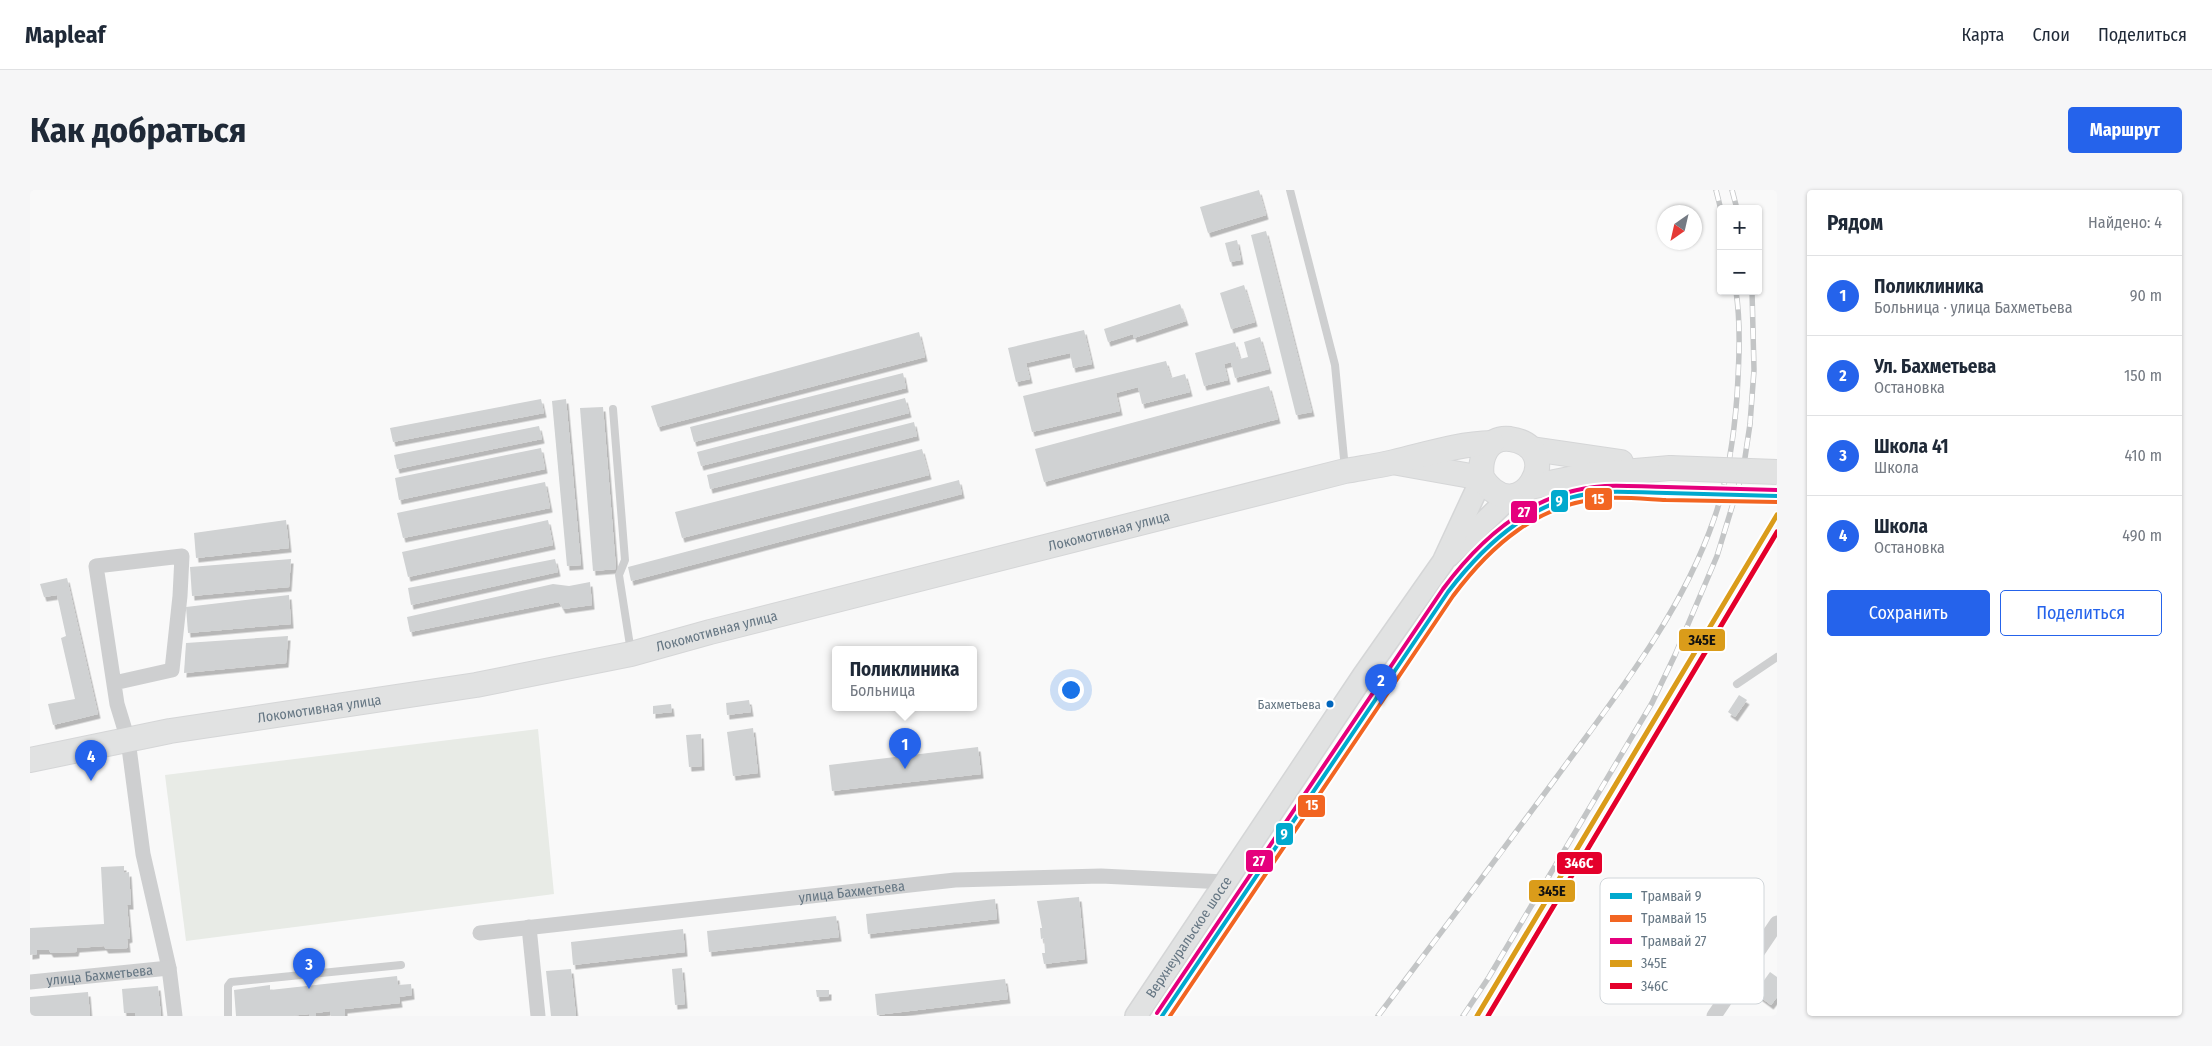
<!DOCTYPE html>
<html lang="ru">
<head>
<meta charset="utf-8">
<style>
  body { margin:0; font-family:"Fira Sans Condensed",sans-serif; background:#f6f6f7; color:#1f2937 }
  .controls { position:absolute; right:15px; top:15px; display:grid; overflow:hidden; border-radius:5px; box-shadow:0 1px 4px #0004 }
  .controls button { width:45px; height:45px; display:grid; place-items:center; padding:0; border:0; border-bottom:1px solid #e0e1e3; background:#fff; color:#1f2937; font:25px sans-serif }
  .compass { position:absolute; left:1627px; top:15px; width:45px; height:45px; border-radius:50%; background:#fff; box-shadow:0 1px 4px #0004; rotate:214deg }
  .you { position:absolute; left:1040px; top:499px; width:18px; height:18px; margin:-12px; border:4px solid #fff; border-radius:50%; background:#1a73e8; box-shadow:0 0 0 8px #1a73e833 }
  .badge { display:grid; place-items:center; width:32px; height:32px; border-radius:50%; background:#2563eb; color:#fff; font-size:16px; font-weight:700 }
  .pin { position:absolute; translate:-50% -41px; filter:drop-shadow(0 1px 2px #0008) }
  .pin::after { content:''; position:absolute; top:26px; width:18px; height:15px; background:inherit; clip-path:polygon(0 0,100% 0,50% 100%) }
  .popup { position:absolute; left:802px; top:456px; width:145px; height:65px; box-sizing:border-box; display:grid; place-content:center; border-radius:5px; background:#fff; filter:drop-shadow(0 1px 4px #0005); font-size:16px; white-space:nowrap; color:#747a83 }
  .popup b { font-size:19px; color:#1f2937 }
  .popup::after { content:''; position:absolute; left:50%; top:100%; margin-left:-10px; border:10px solid transparent; border-top-color:#fff }
  .list { margin:0; padding:0; list-style:none }
  h2 { display:flex; justify-content:space-between; align-items:center; height:65px; margin:0; padding:0 20px; font-size:21px }
  h2 small { font-size:16px; font-weight:400; color:#747a83 }
  .list li { display:grid; grid-template-columns:32px 1fr auto; gap:15px; align-items:center; box-sizing:border-box; height:80px; padding:0 20px; border-top:1px solid #e0e1e3 }
  .list b { display:block; font-size:19px; white-space:nowrap }
  .list p { margin:0; font-size:16px; white-space:nowrap; color:#747a83 }
  .list em { font-size:16px; font-style:normal; color:#747a83 }
  .actions { display:flex; gap:10px; padding:15px 20px }
  .actions a { flex:1; padding:11px 0; border:1px solid #2563eb; border-radius:5px; text-align:center; font-size:18px; color:#2563eb }
  .actions .main { background:#2563eb; color:#fff }
  .map { position:relative; flex:none; width:1747px; height:826px; overflow:hidden; border-radius:5px }
  header { display:flex; align-items:center; gap:30px; box-sizing:border-box; height:70px; padding:0 25px; background:#fff; border-bottom:1px solid #e0e1e3 }
  header strong { font-size:24px }
  nav { display:flex; gap:28px; margin-inline-start:auto; font-size:18px }
  .intro { display:flex; align-items:center; justify-content:space-between; box-sizing:border-box; height:120px; padding:0 30px }
  h1 { margin:0; font-size:35px }
  .button { padding:12px 22px; border-radius:5px; background:#2563eb; color:#fff; font-size:18px; font-weight:700 }
  main { display:flex; gap:30px; padding:0 30px }
  aside { flex:1; background:#fff; border-radius:5px; box-shadow:0 1px 4px #0004 }
  .map>svg:first-child { display:block }
  .green { fill:#e8ebe6 }
  .building { fill:#d0d2d3; filter:url(#shadow) }
  .lines { fill:none; stroke-linecap:round; stroke-linejoin:round }
  .secondary-casing { stroke:#d5d6d7; stroke-width:24 }
  .primary-casing { stroke:#d5d6d7; stroke-width:26 }
  .lane { stroke:#cecfd0; stroke-width:8 }
  .street { stroke:#cecfd0; stroke-width:15 }
  .secondary { stroke:#e1e2e2; stroke-width:21 }
  .primary { stroke:#e1e2e2; stroke-width:24 }
  .rail-casing { stroke:#c3c5c6; stroke-width:5.5 }
  .rail { stroke:#fff; stroke-width:4; stroke-dasharray:11; stroke-linecap:butt }
  .primary-bridge-casing { stroke:#d5d6d7; stroke-width:26; stroke-linecap:butt }
  .primary-bridge { stroke:#e1e2e2; stroke-width:24 }
  .rail-1-casing { stroke:#fff; stroke-width:9 }
  .rail-2-casing { stroke:#fff; stroke-width:9 }
  .rail-1 { stroke:#da9c1a; stroke-width:5 }
  .rail-2 { stroke:#e4002b; stroke-width:5 }
  .tram-1-casing { stroke:#fff; stroke-width:8 }
  .tram-2-casing { stroke:#fff; stroke-width:8 }
  .tram-3-casing { stroke:#fff; stroke-width:8 }
  .tram-1 { stroke:#00a9ce; stroke-width:4 }
  .tram-2 { stroke:#f26522; stroke-width:4 }
  .tram-3 { stroke:#e5007d; stroke-width:4 }
  .bus-dot { fill:#0065bd; stroke:#fff; stroke-width:2 }
  .labels { text-anchor:middle; stroke-width:5; stroke-linejoin:round; paint-order:stroke }
  .bus-label { font-size:13px; fill:#657683; stroke:#fff; text-anchor:end }
  .street-label { font-size:14px; fill:#657683; stroke:#fff }
  .key { fill:#fff; stroke:#d1d6da; stroke-width:1 }
  .key-label { font-size:14px; fill:#657683 }
  .line-badge { stroke:#fff; stroke-width:2 }
  .badge-label { font-size:14px; text-anchor:middle; font-weight:bold; fill:#fff }
  .pale-badge-label { font-size:14px; text-anchor:middle; font-weight:bold; fill:#111 }
</style>
</head>
<body>
<header>
<strong>Mapleaf</strong>
<nav><a>Карта</a><a>Слои</a><a>Поделиться</a></nav>
</header>
<div class="intro"><h1>Как добраться</h1><a class="button">Маршрут</a></div>
<main>
<div class="map">
<svg width="1747" height="826" viewBox="0 0 1747 826">
  <defs>
    <filter id="shadow"><feDropShadow dx="2.5" dy="4.5" stdDeviation="0" flood-color="#0004"/></filter>
  </defs>
  <rect width="100%" height="100%" fill="#f9f9f9"/>
  <path class="green" d="M508,539L524,704L156,751L135,585Z"/>
  <g class="building">
    <path d="M1229,0L1236,25L1178,43L1170,17Z"/>
    <path d="M1236,41L1282,222L1266,225L1221,45Z"/>
    <path d="M1207,50L1211,70L1200,72L1195,53Z"/>
    <path d="M1214,95L1225,132L1201,139L1190,103Z"/>
    <path d="M1150,114L1156,131L1104,148L1103,144L1078,152L1074,139Z"/>
    <path d="M1054,140L1062,174L1043,178L1040,163L996,173L1000,189L986,192L978,158Z"/>
    <path d="M889,142L895,167L628,237L621,216Z"/>
    <path d="M1230,147L1239,179L1205,188L1201,172L1194,174L1198,190L1174,196L1165,163L1205,152L1210,169L1218,167L1214,152Z"/>
    <path d="M1136,171L1141,188L1155,184L1160,202L1112,214L1108,197L1086,203L1090,221L1002,242L993,206Z"/>
    <path d="M873,183L876,198L664,252L660,237Z"/>
    <path d="M1239,196L1248,229L1014,292L1005,259Z"/>
    <path d="M875,208L879,223L671,276L667,262Z"/>
    <path d="M511,209L514,223L363,252L360,238Z"/>
    <path d="M536,209L551,375L537,376L522,211Z"/>
    <path d="M573,217L586,379L563,381L550,218Z"/>
    <path d="M884,232L887,246L680,299L677,285Z"/>
    <path d="M509,236L512,249L367,279L364,265Z"/>
    <path d="M511,258L515,279L369,310L365,288Z"/>
    <path d="M892,259L899,285L652,348L645,322Z"/>
    <path d="M929,290L932,304L601,391L598,377Z"/>
    <path d="M515,292L520,318L373,348L367,323Z"/>
    <path d="M256,330L259,358L166,368L164,343Z"/>
    <path d="M518,330L523,355L378,387L372,362Z"/>
    <path d="M261,369L259,397L162,406L160,377Z"/>
    <path d="M525,369L528,382L381,415L378,398Z"/>
    <path d="M37,388L68,524L23,535L18,514L45,509L31,448L36,446L27,405L14,407L10,394Z"/>
    <path d="M560,392L562,415L533,419L529,412L380,442L377,427L523,394L539,396Z"/>
    <path d="M259,405L261,434L158,443L156,417Z"/>
    <path d="M258,446L256,473L154,483L156,453Z"/>
    <path d="M1709,505L1717,510L1705,527L1698,522Z"/>
    <path d="M719,510L721,522L697,525L696,513Z"/>
    <path d="M641,514L642,522L623,524V516Z"/>
    <path d="M723,538L728,583L703,586L697,542Z"/>
    <path d="M671,544L672,576L659,577L656,545Z"/>
    <path d="M948,557L951,584L802,601L799,575Z"/>
    <path d="M94,676V683L99,682L101,715H97L100,748L97,749L98,758L76,759L74,756L47,758L46,762L21,763L19,760H7V764L0,765V738L74,734L71,677Z"/>
    <path d="M1049,707L1055,769L1014,774L1012,763H1015L1014,748L1011,749L1010,738H1012L1007,711Z"/>
    <path d="M965,709L967,729L838,744L836,724Z"/>
    <path d="M806,726L809,747L679,762L677,741Z"/>
    <path d="M653,739L655,762L543,775L541,752Z"/>
    <path d="M652,778L655,814L645,815L642,779Z"/>
    <path d="M541,779L546,826H521L516,781Z"/>
    <path d="M1740,782L1747,787V807L1741,815L1725,803Z"/>
    <path d="M367,786L368,795L381,794L382,805L369,807L370,813L315,819V826H301L300,821L286,823V826H279V824L259,826H206L204,800L240,795V800Z"/>
    <path d="M975,789L978,809L847,825L845,804Z"/>
    <path d="M128,796L131,826H106L105,823H94L92,799Z"/>
    <path d="M786,800H799V806L787,807Z"/>
    <path d="M58,802L60,826H0V807Z"/>
  </g>
  <g class="lines">
    <g class="secondary-casing">
      <g id="secondary">
        <path d="M1419,366L1481,306"/>
        <path id="s3" d="M1106,826L1333,486L1413,372L1452,288"/>
      </g>
    </g>
    <g class="primary-casing">
      <g id="primary">
        <path d="M1502,259L1591,272"/>
        <path d="M1368,273L1452,288C1489,343 1539,258 1480,249C1456,246 1449,270 1452,288"/>
        <path d="M1500,297L1559,285L1640,278"/>
        <path id="s4" d="M0,570L140,541L446,495L601,464L680,442L1315,281C1331,278 1348,276 1364,272C1398,264 1427,254 1462,253"/>
      </g>
    </g>
    <g class="lane">
      <path d="M1260,0L1305,175L1315,279"/>
      <path d="M583,219L595,370L589,385L601,462"/>
      <path d="M1707,494L1747,467"/>
      <path d="M198,826V796L201,792L371,775"/>
    </g>
    <g class="street">
      <path d="M84,493L142,480L150,406L152,366L66,376L87,514L98,550L113,664L139,778L145,826"/>
      <path d="M499,737L508,826"/>
      <path id="s1" d="M450,743L925,690L1071,686L1195,692"/>
      <path id="s2" d="M0,792L139,778"/>
      <path d="M1684,826L1747,733"/>
    </g>
    <use href="#secondary" class="secondary"/>
    <use href="#primary" class="primary"/>
    <g class="rail-casing">
      <g id="rail">
        <path d="M1686,0L1691,20"/>
        <path d="M1702,0L1707,19"/>
        <path d="M1348,826C1408,747 1467,668 1526,588C1585,507 1651,425 1684,329C1698,289 1704,247 1707,206C1709,172 1711,135 1706,101"/>
        <path d="M1433,826L1459,787L1622,513L1645,465L1687,366L1713,281L1720,234L1724,180L1722,101"/>
      </g>
    </g>
    <use href="#rail" class="rail"/>
    <g class="primary-bridge-casing">
      <path id="primary-bridge" d="M1640,278L1747,282"/>
    </g>
    <use href="#primary-bridge" class="primary-bridge"/>
    <g class="rail-1-casing">
      <path id="rail-1" d="M1447,826L1747,325"/>
    </g>
    <g class="rail-2-casing">
      <path id="rail-2" d="M1458,826L1747,342"/>
    </g>
    <use href="#rail-1" class="rail-1"/>
    <use href="#rail-2" class="rail-2"/>
    <g class="tram-1-casing">
      <path id="tram-1" d="M1132,826L1418,402C1457,351 1508,305 1576,302C1596,301 1617,303 1637,303C1674,304 1710,305 1747,306"/>
    </g>
    <g class="tram-2-casing">
      <path id="tram-2" d="M1140,826L1423,406C1461,355 1509,313 1575,308C1595,307 1616,309 1636,310C1673,311 1710,311 1747,312"/>
    </g>
    <g class="tram-3-casing">
      <path id="tram-3" d="M1127,823L1413,399C1453,345 1505,300 1575,296C1595,295 1616,297 1636,297C1673,298 1710,299 1747,300"/>
    </g>
    <use href="#tram-1" class="tram-1"/>
    <use href="#tram-2" class="tram-2"/>
    <use href="#tram-3" class="tram-3"/>
  </g>
  <circle class="bus-dot" cx="1300" cy="514" r="4.5"/>
  <g class="labels">
    <g class="bus-label">
      <text x="1291" y="519">Бахметьева</text>
    </g>
    <g class="street-label">
      <text dy="5" stroke="none"><textPath href="#s4" startOffset="1104">Локомотивная улица</textPath></text>
      <text dy="5" stroke="none"><textPath href="#s4" startOffset="699">Локомотивная улица</textPath></text>
      <text dy="5" stroke="none"><textPath href="#s4" startOffset="294">Локомотивная улица</textPath></text>
      <text dy="5" stroke="none"><textPath href="#s1" startOffset="374">улица Бахметьева</textPath></text>
      <text dy="5" stroke="none"><textPath href="#s3" startOffset="95">Верхнеуральское шоссе</textPath></text>
      <text dy="5" stroke="none"><textPath href="#s2" startOffset="70">улица Бахметьева</textPath></text>
    </g>
  </g>
  <rect x="1570" y="688" width="164" height="126" rx="8" class="key"/>
  <rect x="1580" y="703" width="22" height="6" fill="#00a9ce"/>
  <rect x="1580" y="725" width="22" height="7" fill="#f26522"/>
  <rect x="1580" y="748" width="22" height="6" fill="#e5007d"/>
  <rect x="1580" y="770" width="22" height="7" fill="#da9c1a"/>
  <rect x="1580" y="793" width="22" height="6" fill="#e4002b"/>
  <g class="key-label">
    <text x="1611" y="711">Трамвай 9</text>
    <text x="1611" y="733">Трамвай 15</text>
    <text x="1611" y="756">Трамвай 27</text>
    <text x="1611" y="778">345Е</text>
    <text x="1611" y="801">346С</text>
  </g>
  <g class="line-badge">
    <rect x="1554" y="297" width="29" height="24" rx="5" fill="#f26522"/>
    <rect x="1520" y="299" width="19" height="24" rx="5" fill="#00a9ce"/>
    <rect x="1480" y="310" width="28" height="24" rx="5" fill="#e5007d"/>
    <rect x="1648" y="438" width="48" height="24" rx="5" fill="#da9c1a"/>
    <rect x="1267" y="604" width="29" height="24" rx="5" fill="#f26522"/>
    <rect x="1245" y="632" width="19" height="24" rx="5" fill="#00a9ce"/>
    <rect x="1215" y="659" width="29" height="24" rx="5" fill="#e5007d"/>
    <rect x="1526" y="661" width="47" height="24" rx="5" fill="#e4002b"/>
    <rect x="1498" y="689" width="48" height="24" rx="5" fill="#da9c1a"/>
  </g>
  <g class="badge-label">
    <text x="1568" y="314">15</text>
    <text x="1529" y="316">9</text>
    <text x="1494" y="327">27</text>
    <text x="1282" y="620">15</text>
    <text x="1254" y="649">9</text>
    <text x="1229" y="676">27</text>
    <text x="1549" y="678">346С</text>
  </g>
  <g class="pale-badge-label">
    <text x="1672" y="455">345Е</text>
    <text x="1522" y="706">345Е</text>
  </g>
</svg>
<div class="controls">
<button>+</button>
<button>−</button>
</div>
<svg class="compass" viewBox="-18 -18 36 36"><path d="M0-13l5 13h-10z" fill="#e53935"/><path d="M0 13l5-13h-10z" fill="#747a83"/></svg>
<div class="you"></div>
<div class="pin badge" style="left:875px;top:579px">1</div>
<div class="popup"><b>Поликлиника</b>Больница</div>
<div class="pin badge" style="left:1351px;top:515px">2</div>
<div class="pin badge" style="left:279px;top:799px">3</div>
<div class="pin badge" style="left:61px;top:591px">4</div>
</div>
<aside>
<h2>Рядом<small>Найдено: 4</small></h2>
<ul class="list">
<li><span class="badge">1</span><div><b>Поликлиника</b><p>Больница · улица Бахметьева</p></div><em>90 m</em></li>
<li><span class="badge">2</span><div><b>Ул. Бахметьева</b><p>Остановка</p></div><em>150 m</em></li>
<li><span class="badge">3</span><div><b>Школа 41</b><p>Школа</p></div><em>410 m</em></li>
<li><span class="badge">4</span><div><b>Школа</b><p>Остановка</p></div><em>490 m</em></li>
</ul>
<div class="actions"><a class="main">Сохранить</a><a>Поделиться</a></div>
</aside>
</main>
</body>
</html>
